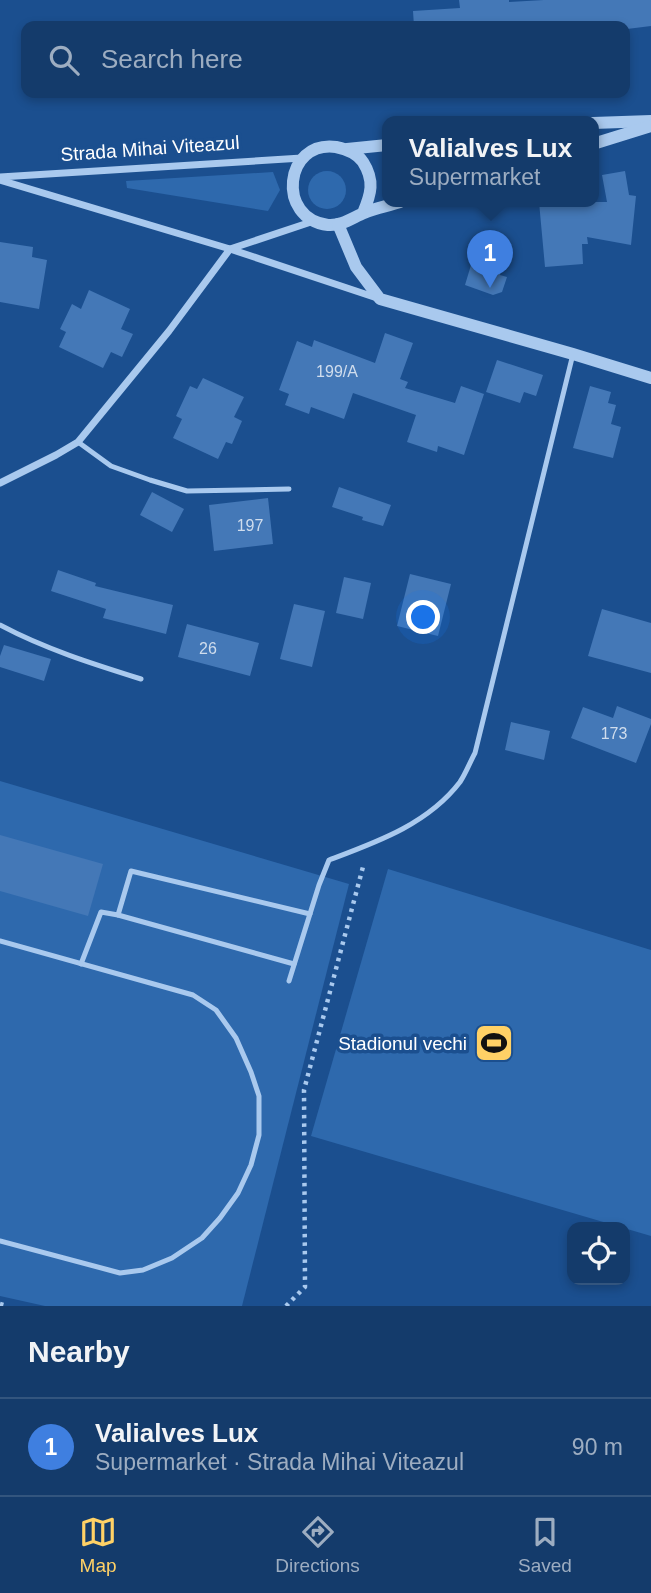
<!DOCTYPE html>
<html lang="en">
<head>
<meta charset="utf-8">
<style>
  body { margin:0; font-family:Helvetica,sans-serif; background:#214673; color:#f1f3f6 }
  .controls { position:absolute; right:21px; bottom:21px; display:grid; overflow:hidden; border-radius:14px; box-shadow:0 4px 10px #0003 }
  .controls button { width:63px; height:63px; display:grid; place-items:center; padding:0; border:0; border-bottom:2px solid #33557e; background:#143b6b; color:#f1f3f6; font:35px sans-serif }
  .you { position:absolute; left:424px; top:618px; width:24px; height:24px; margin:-18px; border:5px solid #fff; border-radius:50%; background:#1a73e8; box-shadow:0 0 0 10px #1a73e833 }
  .badge { display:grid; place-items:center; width:46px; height:46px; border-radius:50%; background:#ffd166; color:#fff; font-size:23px; font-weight:700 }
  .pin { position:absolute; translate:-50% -58px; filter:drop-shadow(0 2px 4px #0008) }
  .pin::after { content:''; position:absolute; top:37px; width:24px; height:21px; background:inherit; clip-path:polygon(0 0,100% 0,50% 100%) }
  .popup { position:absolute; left:382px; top:116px; width:217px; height:91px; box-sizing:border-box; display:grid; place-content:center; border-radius:14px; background:#143b6b; filter:drop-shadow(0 2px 5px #0005); font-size:23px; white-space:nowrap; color:#9dadc1 }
  .popup b { font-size:26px; color:#f1f3f6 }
  .popup::after { content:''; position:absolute; left:50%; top:100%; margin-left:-14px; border:14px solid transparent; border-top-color:#143b6b }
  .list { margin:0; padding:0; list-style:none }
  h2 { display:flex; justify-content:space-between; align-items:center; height:91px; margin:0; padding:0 28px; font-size:30px }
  h2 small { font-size:23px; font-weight:400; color:#9dadc1 }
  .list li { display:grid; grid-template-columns:46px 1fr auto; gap:21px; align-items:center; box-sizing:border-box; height:98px; padding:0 28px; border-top:2px solid #33557e }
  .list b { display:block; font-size:26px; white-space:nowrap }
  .list p { margin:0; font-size:23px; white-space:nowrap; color:#9dadc1 }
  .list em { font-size:23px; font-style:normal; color:#9dadc1 }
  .icon { flex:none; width:38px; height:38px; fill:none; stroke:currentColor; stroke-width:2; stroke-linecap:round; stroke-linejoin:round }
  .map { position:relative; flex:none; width:651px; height:1306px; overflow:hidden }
  .search { position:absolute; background:#143b6b; box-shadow:0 4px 10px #0003; left:21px; right:21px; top:21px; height:77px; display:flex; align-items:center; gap:18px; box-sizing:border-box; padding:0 24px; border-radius:14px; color:#9dadc1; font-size:26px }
  .sheet { height:189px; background:#143b6b }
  nav { display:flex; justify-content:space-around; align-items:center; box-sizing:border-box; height:98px; border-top:2px solid #33557e; background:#143b6b; font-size:19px; color:#9dadc1 }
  nav a { display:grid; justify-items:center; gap:4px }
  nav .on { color:#ffd166 }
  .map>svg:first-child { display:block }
  .green { fill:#2e69ad }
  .building { fill:#4478b7 }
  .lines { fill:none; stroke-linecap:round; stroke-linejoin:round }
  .path { stroke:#a9c9ee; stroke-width:4.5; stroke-dasharray:3.5 5; stroke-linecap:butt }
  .service { stroke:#a9c9ee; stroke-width:5 }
  .minor { stroke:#a9c9ee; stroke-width:7 }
  .tertiary { stroke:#a9c9ee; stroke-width:12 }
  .labels { text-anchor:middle; stroke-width:7; stroke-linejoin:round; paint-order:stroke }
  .number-label { font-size:16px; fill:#d0dded }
  .street-label { font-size:19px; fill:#fff; stroke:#1b4f8f }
  .poi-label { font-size:19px; fill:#fff; stroke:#1b4f8f; text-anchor:end }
</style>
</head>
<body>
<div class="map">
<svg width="651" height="1306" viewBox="0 0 651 1306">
  <rect width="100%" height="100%" fill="#1b4f8f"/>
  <g class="green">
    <circle cx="327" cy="190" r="19"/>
    <path d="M273,172L280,190L268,211L127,188L126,181Z"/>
    <path d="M0,781L349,884L242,1306H45L0,1296Z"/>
    <path d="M388,869L651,950V1236L311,1136Z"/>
  </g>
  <g class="building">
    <path d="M459,0H509V2L544,0H651V26L627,29L626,26H414L413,11L460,8Z"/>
    <path d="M625,171L629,195L636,196L631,245L587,237L588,244H582L583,264L545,267L539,202H607L602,175Z"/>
    <path d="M0,242L33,247L32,257L47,260L39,309L0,302Z"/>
    <path d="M477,263L501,271L500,275L507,277L502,292L493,295L465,285L471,265L476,266Z"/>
    <path d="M89,290L130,309L121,329L133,334L122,357L111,352L103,368L59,347L66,332L60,329L72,304L81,309Z"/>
    <path d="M385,333L413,343L400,379L408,382L405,388L455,403L461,386L484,394L464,455L438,446L437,452L407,442L416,415L353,393L344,419L311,407L309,414L285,405L289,394L279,390L297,341L312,347L314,340L375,363Z"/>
    <path d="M497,360L543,375L536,396L524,392L520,403L486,392Z"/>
    <path d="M203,378L244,397L234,417L242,421L232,444L226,442L218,459L173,438L182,419L176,416L190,386L197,389Z"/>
    <path d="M590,386L611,392L608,403L616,405L611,424L621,427L613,458L573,448Z"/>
    <path d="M339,487L391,505L383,526L362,520L363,517L332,507Z"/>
    <path d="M152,492L184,509L172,532L140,515Z"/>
    <path d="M268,498L273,544L214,551L209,505Z"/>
    <path d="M58,570L96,583L95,586L173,605L166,634L103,618L106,609L51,591Z"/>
    <path d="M410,574L451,584L438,636L397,626Z"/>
    <path d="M344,577L371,583L363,619L336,613Z"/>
    <path d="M294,604L325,611L312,667L280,659Z"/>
    <path d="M602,609L651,623V673L588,656Z"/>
    <path d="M187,624L259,643L250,676L178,657Z"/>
    <path d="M4,645L51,659L44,681L0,667V656Z"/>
    <path d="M617,706L651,719V724L636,763L571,738L583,707L613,718Z"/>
    <path d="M511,722L550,731L544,760L505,750Z"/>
    <path d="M0,835L103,864L88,916L0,891Z"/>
  </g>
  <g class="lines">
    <g class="path">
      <path d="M0,1304L8,1306"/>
      <path d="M286,1306L305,1287L304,1090L364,863"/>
    </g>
    <g class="service">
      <path d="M78,442L111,466L150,480L187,491L289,489"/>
      <path d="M0,625C45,649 93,664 141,679"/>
      <path d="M118,915L294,964"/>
      <path d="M0,941L193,995L216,1010L236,1038L251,1072L259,1096V1135L251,1165L238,1193L220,1218L202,1238L172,1258L143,1270L120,1273L0,1241"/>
      <path d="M81,964L101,912L118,915L131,871L310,914"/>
      <path d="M289,981L319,885L329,860C377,842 428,824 460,782C466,773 470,762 475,753L573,354"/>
    </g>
    <g class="minor">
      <path d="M0,177L302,158"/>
      <path d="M0,180L230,249L377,298"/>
      <path d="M0,483L56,455L78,442L169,331L230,249L314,221"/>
    </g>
    <g class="tertiary">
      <path d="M593,123L651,121"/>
      <path d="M593,144L651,126"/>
      <path d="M347,149L387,145"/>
      <path d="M363,213C371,194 375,181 363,162C357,153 346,149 336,147C284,140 276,219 328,225C342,226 352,218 364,213C375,208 388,206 400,202"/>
      <path d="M338,224L356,267L380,299L573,354L651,378"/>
    </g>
  </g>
  <defs>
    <g id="stadium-square" transform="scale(2.0125)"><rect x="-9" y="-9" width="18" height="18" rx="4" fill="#ffd166" stroke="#1b4f8f"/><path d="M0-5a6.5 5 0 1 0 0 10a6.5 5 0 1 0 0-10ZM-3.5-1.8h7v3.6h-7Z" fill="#111"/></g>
  </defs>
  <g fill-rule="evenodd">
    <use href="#stadium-square" x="494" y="1043"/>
  </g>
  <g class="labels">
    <g class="number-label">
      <text x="337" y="377">199/A</text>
      <text x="250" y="531">197</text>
      <text x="208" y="654">26</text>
      <text x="614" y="739">173</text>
    </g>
    <g class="street-label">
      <text transform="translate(150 148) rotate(-4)" y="7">Strada Mihai Viteazul</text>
    </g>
    <g class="poi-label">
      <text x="467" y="1050">Stadionul vechi</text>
    </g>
  </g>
</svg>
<div class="controls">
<button><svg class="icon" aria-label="locate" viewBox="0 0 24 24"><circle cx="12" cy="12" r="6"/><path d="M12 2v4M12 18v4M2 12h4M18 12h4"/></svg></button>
</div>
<div class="you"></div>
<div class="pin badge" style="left:490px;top:288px;background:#3f7fe0">1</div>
<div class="popup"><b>Valialves Lux</b>Supermarket</div>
<div class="search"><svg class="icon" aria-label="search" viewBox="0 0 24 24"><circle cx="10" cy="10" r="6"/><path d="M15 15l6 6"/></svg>Search here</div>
</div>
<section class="sheet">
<h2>Nearby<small></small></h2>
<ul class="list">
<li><span class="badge" style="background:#3f7fe0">1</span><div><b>Valialves Lux</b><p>Supermarket · Strada Mihai Viteazul</p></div><em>90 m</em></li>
</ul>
</section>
<nav>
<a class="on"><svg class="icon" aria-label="map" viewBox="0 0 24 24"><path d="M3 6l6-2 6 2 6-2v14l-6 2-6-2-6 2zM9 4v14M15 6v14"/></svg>Map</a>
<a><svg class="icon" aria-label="directions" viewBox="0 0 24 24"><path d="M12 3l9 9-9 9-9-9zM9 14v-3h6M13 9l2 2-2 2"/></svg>Directions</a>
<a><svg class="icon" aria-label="saved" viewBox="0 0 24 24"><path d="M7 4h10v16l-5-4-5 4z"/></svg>Saved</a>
</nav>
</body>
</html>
